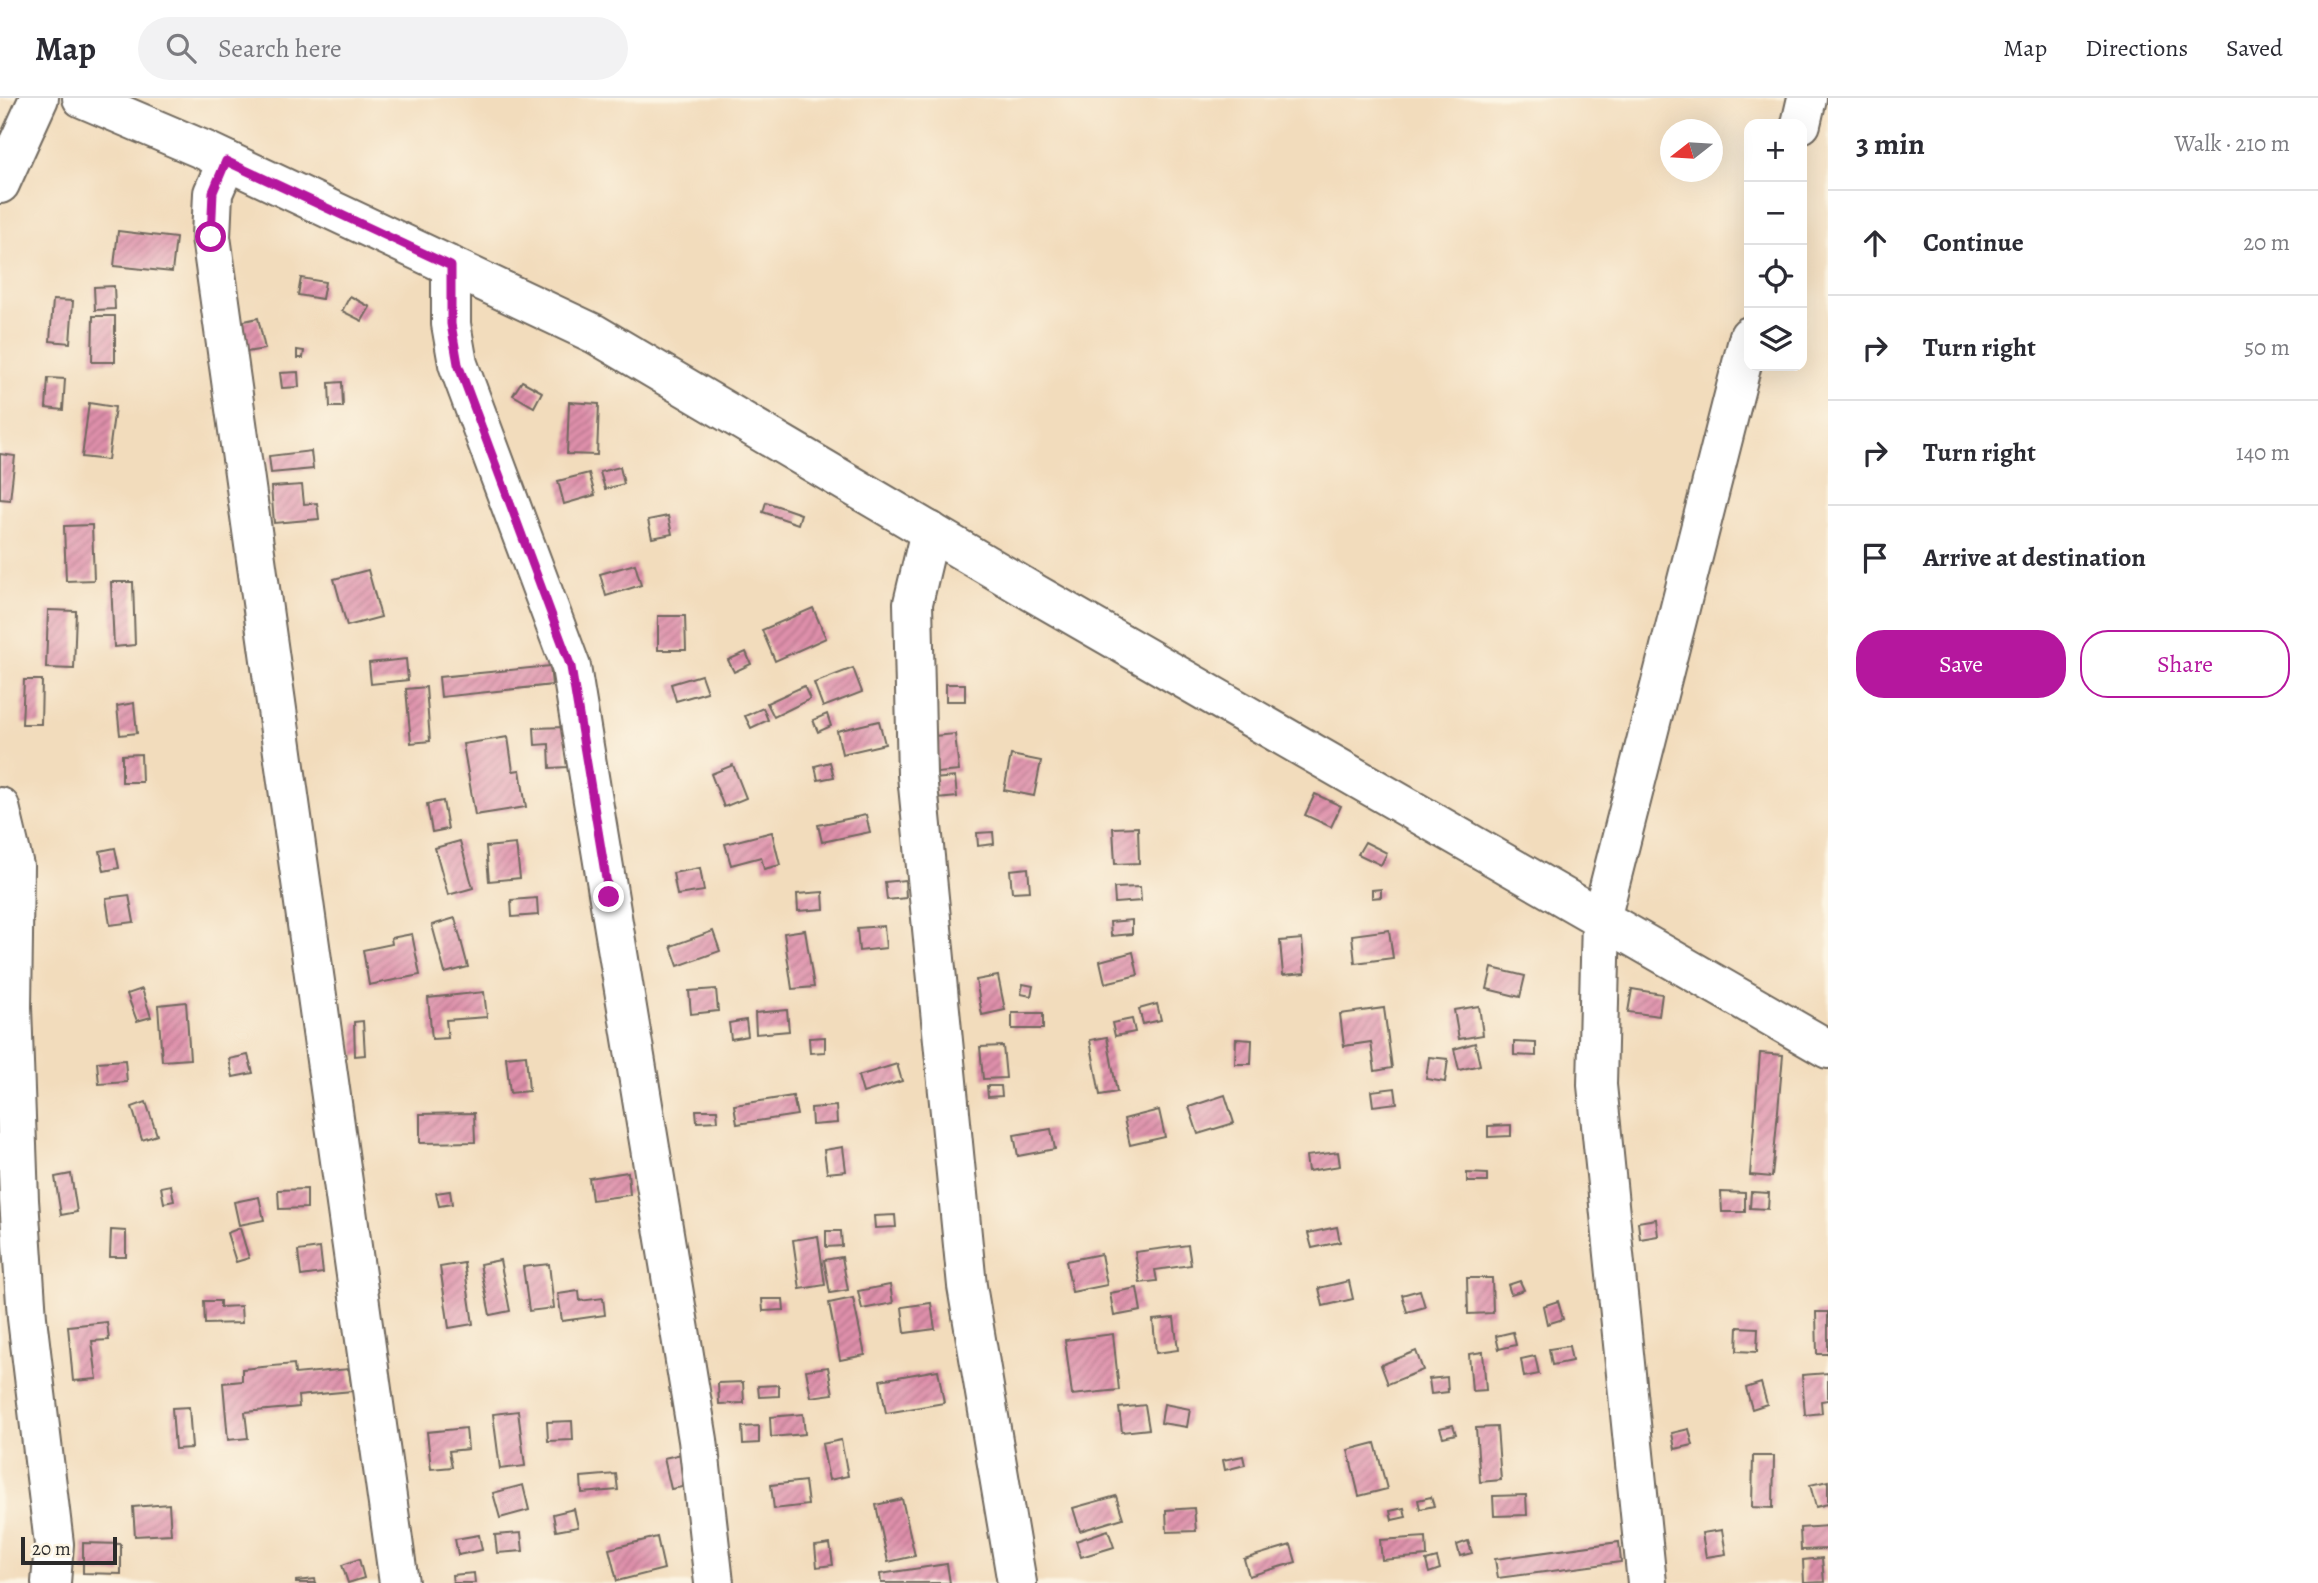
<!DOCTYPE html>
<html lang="en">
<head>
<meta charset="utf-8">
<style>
  body { margin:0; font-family:Alegreya,serif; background:#f2f2f3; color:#2b2b33 }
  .controls { position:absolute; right:21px; top:21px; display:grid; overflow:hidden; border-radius:14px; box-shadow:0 7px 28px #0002 }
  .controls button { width:63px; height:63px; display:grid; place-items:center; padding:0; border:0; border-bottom:2px solid #e1e1e2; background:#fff; color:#2b2b33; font:35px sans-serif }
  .compass { position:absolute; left:1660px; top:21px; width:63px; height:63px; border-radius:50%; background:#fff; box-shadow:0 7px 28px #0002; rotate:253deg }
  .scale { position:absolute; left:21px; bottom:18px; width:96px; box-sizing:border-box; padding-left:7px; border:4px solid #2b2b2b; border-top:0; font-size:19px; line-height:24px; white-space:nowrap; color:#2b2b2b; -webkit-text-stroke:5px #fcf5e5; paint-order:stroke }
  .stop { position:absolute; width:21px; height:21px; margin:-16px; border:5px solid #b5179e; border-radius:50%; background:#fff }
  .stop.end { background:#b5179e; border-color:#fff; box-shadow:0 2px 7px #0008 }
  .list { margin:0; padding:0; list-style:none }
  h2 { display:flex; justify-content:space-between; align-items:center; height:91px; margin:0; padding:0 28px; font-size:30px }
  h2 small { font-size:23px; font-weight:400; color:#7c7c81 }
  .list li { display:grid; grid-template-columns:46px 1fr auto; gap:21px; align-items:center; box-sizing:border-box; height:105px; padding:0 28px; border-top:2px solid #e1e1e2 }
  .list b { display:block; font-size:26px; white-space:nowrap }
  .list em { font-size:23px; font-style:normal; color:#7c7c81 }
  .actions { display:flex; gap:14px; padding:21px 28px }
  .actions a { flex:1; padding:16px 0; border:2px solid #b5179e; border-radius:28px; text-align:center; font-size:24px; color:#b5179e }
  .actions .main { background:#b5179e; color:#fff }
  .icon { flex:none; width:38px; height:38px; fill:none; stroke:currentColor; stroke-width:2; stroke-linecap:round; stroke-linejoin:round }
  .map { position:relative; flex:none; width:1828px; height:1485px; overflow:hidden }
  header { display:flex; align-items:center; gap:42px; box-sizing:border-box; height:98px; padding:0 35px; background:#fff; border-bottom:2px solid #e1e1e2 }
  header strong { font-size:33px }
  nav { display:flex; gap:38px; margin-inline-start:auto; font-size:24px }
  .search { width:490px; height:63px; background:#f2f2f3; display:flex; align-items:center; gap:18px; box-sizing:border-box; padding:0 24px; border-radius:38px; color:#7c7c81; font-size:26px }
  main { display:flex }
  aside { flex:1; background:#fff }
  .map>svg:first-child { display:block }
  .building { fill:url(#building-hatch) }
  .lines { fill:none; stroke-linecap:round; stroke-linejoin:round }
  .minor-casing { stroke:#71695e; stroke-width:42 }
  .minor { stroke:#fff; stroke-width:38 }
  .route { stroke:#b5179e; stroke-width:9 }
</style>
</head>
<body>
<header>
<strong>Map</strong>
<div class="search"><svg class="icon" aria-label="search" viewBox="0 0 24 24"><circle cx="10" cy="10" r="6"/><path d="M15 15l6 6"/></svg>Search here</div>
<nav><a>Map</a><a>Directions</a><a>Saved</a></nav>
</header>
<main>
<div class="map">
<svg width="1828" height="1485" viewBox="0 0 1828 1485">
  <defs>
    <pattern id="building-hatch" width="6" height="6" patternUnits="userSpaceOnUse" patternTransform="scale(1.75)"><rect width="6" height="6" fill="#de8faa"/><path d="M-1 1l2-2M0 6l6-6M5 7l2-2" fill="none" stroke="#b4758b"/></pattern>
  </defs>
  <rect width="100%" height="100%" fill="#fcf5e5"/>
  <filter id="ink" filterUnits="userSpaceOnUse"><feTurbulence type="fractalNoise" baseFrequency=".0143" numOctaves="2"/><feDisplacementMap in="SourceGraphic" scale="14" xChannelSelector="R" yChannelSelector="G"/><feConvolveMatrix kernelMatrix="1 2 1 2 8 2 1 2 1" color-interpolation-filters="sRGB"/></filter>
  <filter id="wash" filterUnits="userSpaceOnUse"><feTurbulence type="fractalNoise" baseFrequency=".00686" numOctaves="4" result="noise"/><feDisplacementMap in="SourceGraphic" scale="28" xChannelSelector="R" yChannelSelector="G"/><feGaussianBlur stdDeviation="1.57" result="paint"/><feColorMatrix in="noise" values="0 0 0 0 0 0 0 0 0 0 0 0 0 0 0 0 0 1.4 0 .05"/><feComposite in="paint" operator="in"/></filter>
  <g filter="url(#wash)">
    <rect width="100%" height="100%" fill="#f2dcbc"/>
    <g id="blocks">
      <g class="building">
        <path d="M118,133L176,140L172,174L114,168Z"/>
        <path d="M301,180L325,184L322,201L298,197Z"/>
        <path d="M114,188L115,211L95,212L94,189Z"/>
        <path d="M350,198L370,209L362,223L342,213Z"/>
        <path d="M53,202L73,203L70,245L50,243Z"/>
        <path d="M93,218H115V264H92Z"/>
        <path d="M258,220L265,251L246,254L240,224Z"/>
        <path d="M297,252L304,253L303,260H297Z"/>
        <path d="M298,274L299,289L282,290L280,275Z"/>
        <path d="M48,280L65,281L63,312L46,310Z"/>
        <path d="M522,283L542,294L534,309L513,297Z"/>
        <path d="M342,284L343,309H330L329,285Z"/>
        <path d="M569,304L599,306L597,357L567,356Z"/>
        <path d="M89,305L115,309L108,362L82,359Z"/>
        <path d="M311,353L313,371L271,375L269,358Z"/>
        <path d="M0,356L15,358L10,402L0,401Z"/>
        <path d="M620,369L624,386L605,391L600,374Z"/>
        <path d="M589,375L595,397L564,406L558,383Z"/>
        <path d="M302,387L304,406L317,405L319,421L274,425L271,389Z"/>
        <path d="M766,404L801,416L798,426L763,414Z"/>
        <path d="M668,418L672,436L652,440L648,422Z"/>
        <path d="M92,427L94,482L66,483L64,428Z"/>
        <path d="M635,466L641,487L606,498L600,476Z"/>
        <path d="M368,472L381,519L347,528L334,481Z"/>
        <path d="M111,484H133L135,547L114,549Z"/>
        <path d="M813,510L826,540L775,563L762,532Z"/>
        <path d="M48,512L76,513L74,571L46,570Z"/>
        <path d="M658,518H685L686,552H658Z"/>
        <path d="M746,554L751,566L734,574L728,562Z"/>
        <path d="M406,561L408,582L371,586L369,565Z"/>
        <path d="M550,568L552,587L441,599L439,579Z"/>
        <path d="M853,570L862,594L823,609L814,585Z"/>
        <path d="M701,577L707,594L676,603L671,586Z"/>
        <path d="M24,582H42L41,626H22Z"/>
        <rect x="946" y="586" width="19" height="17"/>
        <path d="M804,588L810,601L774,619L767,605Z"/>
        <path d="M426,589L430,643L411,645L406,591Z"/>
        <path d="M134,605L137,635L120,637L117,608Z"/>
        <path d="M763,610L768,622L751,630L745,618Z"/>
        <path d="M827,616L831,628L818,634L813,622Z"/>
        <path d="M879,623L885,646L842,656L837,633Z"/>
        <path d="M565,629L567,669L550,670L549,646L535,647L534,630Z"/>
        <path d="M955,636L959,673L937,675L934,638Z"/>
        <path d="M508,639L513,673L520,672L526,709L475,717L463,646Z"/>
        <path d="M141,656L142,684H122V657Z"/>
        <path d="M1011,657L1041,663L1034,698L1004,692Z"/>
        <path d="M830,664L834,679L818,682L815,668Z"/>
        <path d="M733,667L746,700L724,709L711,676Z"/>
        <path d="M955,679L957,699L937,701L934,681Z"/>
        <path d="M1315,696L1341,708L1331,729L1305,717Z"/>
        <path d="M443,703L448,731L432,734L427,706Z"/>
        <path d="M866,717L870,734L822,744L818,727Z"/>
        <path d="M1138,729L1139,765L1115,766L1113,730Z"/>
        <path d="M772,734L780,767L764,771L761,759L731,767L725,746Z"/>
        <path d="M993,734L994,746L978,748L977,735Z"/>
        <path d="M460,743L473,790L448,797L435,750Z"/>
        <path d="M1365,744L1387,755L1381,767L1358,756Z"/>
        <path d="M516,746L520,780L489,783L486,749Z"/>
        <path d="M115,750L119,770L104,773L100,753Z"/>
        <path d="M700,770L704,793L677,797L673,775Z"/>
        <path d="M1028,770L1030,793L1012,794L1010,772Z"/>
        <path d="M905,782L906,800L887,802L885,784Z"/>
        <path d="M1140,789L1141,803L1115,805L1114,790Z"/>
        <path d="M1381,791V799L1372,800V792Z"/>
        <path d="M823,794L824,811L798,813L797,796Z"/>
        <path d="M129,797L134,824L110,827L106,800Z"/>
        <path d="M537,800L538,817L512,819L511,802Z"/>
        <path d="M455,820L468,869L445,875L432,827Z"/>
        <path d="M1132,822V836L1111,838L1110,824Z"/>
        <path d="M884,828L886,850L859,853L857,830Z"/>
        <path d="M805,832L814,889L792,891L784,835Z"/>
        <path d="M1389,832L1393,860L1355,865L1352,837Z"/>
        <path d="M713,833L720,853L678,868L671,848Z"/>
        <path d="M412,836L420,877L369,887L363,852L392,846L391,840Z"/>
        <path d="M1302,841L1305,875L1283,877L1280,843Z"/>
        <path d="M1133,854L1138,877L1105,885L1100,863Z"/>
        <path d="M1492,870L1525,878L1520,899L1487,891Z"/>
        <path d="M998,878L1005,912L982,917L976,882Z"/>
        <path d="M1023,886L1033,888L1031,898L1021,896Z"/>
        <path d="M142,891L151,919L137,923L127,896Z"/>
        <path d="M716,891L718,913L691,916L689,893Z"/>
        <path d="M1632,891L1662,896L1659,918L1628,914Z"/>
        <path d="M484,894L487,919L446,922L448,940L432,941L428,900Z"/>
        <path d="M186,904L190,961L162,963L158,907Z"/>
        <path d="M1157,906L1161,922L1143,926L1139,911Z"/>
        <path d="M1479,908L1483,937L1459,941L1454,912Z"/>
        <path d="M1384,910L1392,970L1375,973L1371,944L1344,948L1340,916Z"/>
        <path d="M787,912L789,933L756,936L755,915Z"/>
        <rect x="1012" y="915" width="31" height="16"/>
        <path d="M1132,921L1135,934L1115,938L1112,925Z"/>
        <path d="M746,922L748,938L731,941L729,925Z"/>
        <path d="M363,923L365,957L355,958L354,924Z"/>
        <path d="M825,939V954L810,955L809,940Z"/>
        <path d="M1107,939L1117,994L1100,997L1090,942Z"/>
        <path d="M1236,941L1252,942L1251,966H1235Z"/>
        <path d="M1514,944L1536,945V958L1514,957Z"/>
        <path d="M1475,945L1480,967L1459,972L1454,951Z"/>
        <path d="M1003,948L1006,980L983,981L980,949Z"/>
        <path d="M1760,955L1783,957L1772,1079L1750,1077Z"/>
        <path d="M248,957L253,975L233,979L229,961Z"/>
        <path d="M526,957L529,993L510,995L506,959Z"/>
        <path d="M1429,959L1448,961L1445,984L1426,981Z"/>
        <path d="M125,962L127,984L99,986L97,964Z"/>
        <path d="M897,966L902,983L863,995L858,978Z"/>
        <path d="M987,988H1001L1002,998L988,999Z"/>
        <path d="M1395,990L1397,1005L1373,1008L1371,993Z"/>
        <path d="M1225,997L1234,1025L1198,1036L1189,1009Z"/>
        <path d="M793,998L797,1017L737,1026L734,1007Z"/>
        <path d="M146,1004L157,1037L142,1042L132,1009Z"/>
        <path d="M836,1008L837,1025L812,1027L811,1010Z"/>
        <path d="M696,1012H717L718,1023L697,1024Z"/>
        <path d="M1159,1012L1165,1039L1130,1047L1124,1021Z"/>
        <path d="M474,1015L475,1044L420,1045V1016Z"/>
        <path d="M1511,1027V1038L1488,1039V1028Z"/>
        <path d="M1051,1031L1055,1051L1018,1058L1014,1037Z"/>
        <path d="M843,1049L846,1073L827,1075L824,1052Z"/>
        <path d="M1338,1054L1340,1068L1308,1073L1306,1058Z"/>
        <path d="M628,1074L630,1097L592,1102L589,1080Z"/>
        <path d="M1467,1075L1487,1076V1084H1467Z"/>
        <path d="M71,1076L77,1114L61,1117L55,1079Z"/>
        <path d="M171,1087L174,1103L164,1105L161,1089Z"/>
        <path d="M307,1091V1110L279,1111L278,1092Z"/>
        <path d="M450,1093L452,1106L439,1108L436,1095Z"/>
        <path d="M1721,1094L1745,1095V1114H1722Z"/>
        <path d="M1751,1094L1769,1095L1768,1111L1750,1110Z"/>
        <path d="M259,1099L264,1122L239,1127L234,1104Z"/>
        <path d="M895,1117L896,1129L875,1130L874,1118Z"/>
        <path d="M1656,1121L1658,1138L1640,1141L1638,1124Z"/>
        <path d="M1337,1129L1340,1144L1312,1150L1308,1135Z"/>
        <path d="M240,1130L249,1160L236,1164L227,1135Z"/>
        <path d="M111,1132L126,1133V1159H110Z"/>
        <path d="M826,1133H841L842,1148L826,1149Z"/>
        <path d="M818,1138L825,1187L800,1191L793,1142Z"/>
        <path d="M1188,1147L1191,1167L1155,1172L1157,1183L1140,1185L1135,1154Z"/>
        <path d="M320,1150L323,1175L301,1178L298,1153Z"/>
        <path d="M1101,1156L1107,1187L1072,1194L1066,1163Z"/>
        <path d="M842,1159L848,1192L830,1195L824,1162Z"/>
        <path d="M500,1162L510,1213L490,1217L480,1166Z"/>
        <path d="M464,1165L473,1226L449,1230L440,1169Z"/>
        <path d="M549,1166L554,1210L529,1213L523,1169Z"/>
        <path d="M1467,1180H1492L1493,1215L1468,1216Z"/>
        <path d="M1349,1183L1353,1201L1323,1208L1319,1190Z"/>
        <path d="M1520,1183L1524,1192L1511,1196L1508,1187Z"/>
        <path d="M890,1187L893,1205L862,1211L858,1193Z"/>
        <path d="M1137,1190L1141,1213L1114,1218L1110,1195Z"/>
        <path d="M1420,1192L1425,1209L1407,1214L1402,1197Z"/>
        <path d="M579,1193L580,1203L603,1200L605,1217L562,1223L558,1196Z"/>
        <path d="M853,1200L865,1257L840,1262L829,1205Z"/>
        <path d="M762,1201H783L784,1212L763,1213Z"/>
        <path d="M204,1203H220V1209L241,1208L242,1225L205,1226Z"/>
        <path d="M1558,1203L1563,1221L1547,1226L1543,1208Z"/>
        <path d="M931,1205L935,1231L905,1235L902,1209Z"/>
        <path d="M1816,1214H1828V1256H1817Z"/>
        <path d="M1174,1220L1178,1252L1156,1255L1153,1222Z"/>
        <path d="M107,1224L109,1242L92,1243L97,1281L73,1283L68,1228Z"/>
        <path d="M1738,1229L1758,1230L1757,1254L1737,1253Z"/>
        <path d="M1513,1234L1516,1247L1499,1251L1496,1238Z"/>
        <path d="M1113,1236L1119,1292L1072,1297L1065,1242Z"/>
        <path d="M1569,1248L1572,1263L1552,1267L1549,1251Z"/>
        <path d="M1416,1253L1423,1272L1388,1286L1381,1267Z"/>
        <path d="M1483,1254L1486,1292L1472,1293L1469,1256Z"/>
        <path d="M1535,1258L1539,1276L1524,1279L1521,1261Z"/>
        <path d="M294,1266L295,1276L349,1271L352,1293L298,1298L299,1309L245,1314L248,1340L228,1342L223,1285L242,1283V1271Z"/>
        <path d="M828,1269L833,1296L811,1299L806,1272Z"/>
        <path d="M938,1272L944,1305L886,1315L880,1282Z"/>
        <path d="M1828,1275V1302L1821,1303L1822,1315L1805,1317L1802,1277Z"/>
        <path d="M1447,1279L1448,1294L1431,1296L1429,1281Z"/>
        <path d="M743,1284L744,1305L719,1306L718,1285Z"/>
        <path d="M1761,1285L1767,1306L1752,1311L1746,1290Z"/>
        <path d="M779,1287V1298L759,1299L758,1288Z"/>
        <path d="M1164,1306L1190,1311L1187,1329L1161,1325Z"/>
        <path d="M1145,1307L1149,1331L1122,1334L1119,1310Z"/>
        <path d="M189,1309L192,1350L175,1351L172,1310Z"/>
        <path d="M518,1313L525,1368L500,1371L493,1316Z"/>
        <path d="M803,1316L805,1336L771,1339L770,1319Z"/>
        <path d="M572,1323L573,1342L548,1343L547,1324Z"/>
        <path d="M1453,1327L1456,1336L1443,1339L1440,1330Z"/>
        <path d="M759,1328V1345L743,1346L742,1329Z"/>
        <path d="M1497,1329L1501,1382L1480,1384L1476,1330Z"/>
        <path d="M466,1330L468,1351L449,1353L452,1369L431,1371L427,1334Z"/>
        <path d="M1689,1331L1693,1347L1675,1351L1672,1335Z"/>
        <path d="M841,1342L848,1378L829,1382L822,1346Z"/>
        <path d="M1375,1345L1387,1391L1359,1398L1348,1352Z"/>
        <path d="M686,1355L693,1387L671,1391L664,1360Z"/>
        <path d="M1243,1358L1245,1367L1225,1372L1223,1362Z"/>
        <path d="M1753,1358H1774L1773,1410L1752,1409Z"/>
        <path d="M616,1376L618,1392L582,1395L581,1379Z"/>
        <path d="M805,1383L808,1407L774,1411L771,1387Z"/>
        <path d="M1828,1383V1406L1816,1409L1810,1387Z"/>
        <path d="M523,1387L529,1412L500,1420L493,1395Z"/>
        <path d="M1526,1397L1527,1417L1494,1418L1493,1398Z"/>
        <path d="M1116,1398L1123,1420L1080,1433L1073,1410Z"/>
        <path d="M1431,1399L1434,1408L1420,1411L1418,1402Z"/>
        <path d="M902,1401L915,1458L888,1464L876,1407Z"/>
        <path d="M169,1406L171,1436L135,1438L133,1409Z"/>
        <path d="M1194,1410L1196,1433L1167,1434L1166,1412Z"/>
        <path d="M1404,1410L1406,1419L1392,1422L1390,1413Z"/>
        <path d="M574,1411L578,1429L556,1433L553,1416Z"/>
        <path d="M1828,1428V1451L1801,1452L1800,1430Z"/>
        <path d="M1108,1432L1114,1449L1081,1459L1076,1443Z"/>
        <path d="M1722,1432L1726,1456L1706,1459L1702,1435Z"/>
        <path d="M521,1435L523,1453L497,1455L495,1437Z"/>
        <path d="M479,1437L482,1452L458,1457L455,1441Z"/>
        <path d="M657,1439L664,1471L617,1483L609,1451Z"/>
        <path d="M1426,1439L1427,1458L1382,1462L1380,1442Z"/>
        <path d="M1468,1443L1472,1455L1460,1458L1457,1447Z"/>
        <path d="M1619,1444L1621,1464L1498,1480L1495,1461Z"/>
        <path d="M83,1445L121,1446V1476L83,1475Z"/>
        <path d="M830,1446L833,1467L817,1469L815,1448Z"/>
        <path d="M1291,1447L1296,1464L1249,1478L1244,1461Z"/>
        <path d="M1437,1460L1440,1471L1429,1475L1426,1463Z"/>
        <path d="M1822,1460L1824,1484L1804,1485L1803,1462Z"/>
        <path d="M359,1461L364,1480L348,1485L342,1467Z"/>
        <path d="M947,1466L950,1485H881L880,1476Z"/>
        <path d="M474,1475L475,1485H453L452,1477Z"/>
        <path d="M315,1481L316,1485H296V1483Z"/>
      </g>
    </g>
  </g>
  <g filter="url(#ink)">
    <use href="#blocks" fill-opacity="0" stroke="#71695e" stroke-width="2"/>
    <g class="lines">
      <g class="minor-casing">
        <g id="minor">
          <path d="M82,0L204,52L595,236L1036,496L1828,951"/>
          <path d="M1801,26L1807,0"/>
          <path d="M227,63L213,95L211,139L399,1485"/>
          <path d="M0,86L39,0"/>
          <path d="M451,168V226L458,266L571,569L698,1342L714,1485"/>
          <path d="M930,433L913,505L917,677L967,1188L1017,1485"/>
          <path d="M0,709L14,768L12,909L19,1102L27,1220L54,1446L51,1485"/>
          <path d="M1647,1485L1597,987L1601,821L1749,238"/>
        </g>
      </g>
      <use href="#minor" class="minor"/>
    </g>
  </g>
  <g class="lines" filter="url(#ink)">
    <path class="route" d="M211,139L213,94L226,63L451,168V226L458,266L571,569L609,799"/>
  </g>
</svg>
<div class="controls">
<button>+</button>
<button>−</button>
<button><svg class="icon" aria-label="locate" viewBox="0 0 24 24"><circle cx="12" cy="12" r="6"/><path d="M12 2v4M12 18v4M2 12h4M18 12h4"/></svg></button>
<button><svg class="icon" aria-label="layers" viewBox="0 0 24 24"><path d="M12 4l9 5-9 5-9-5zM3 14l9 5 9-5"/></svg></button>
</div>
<svg class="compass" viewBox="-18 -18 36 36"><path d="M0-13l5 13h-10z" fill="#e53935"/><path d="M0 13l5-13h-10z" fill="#7c7c81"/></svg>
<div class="scale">20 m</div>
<div class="stop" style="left:211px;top:139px"></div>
<div class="stop end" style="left:609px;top:799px"></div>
</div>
<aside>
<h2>3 min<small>Walk · 210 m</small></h2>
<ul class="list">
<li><svg class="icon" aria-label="ahead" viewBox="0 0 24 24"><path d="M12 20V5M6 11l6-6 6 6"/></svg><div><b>Continue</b></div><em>20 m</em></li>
<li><svg class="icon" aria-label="right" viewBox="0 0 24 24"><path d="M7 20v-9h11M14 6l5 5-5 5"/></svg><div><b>Turn right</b></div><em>50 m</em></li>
<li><svg class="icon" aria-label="right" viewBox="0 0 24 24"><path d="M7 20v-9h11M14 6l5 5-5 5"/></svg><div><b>Turn right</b></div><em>140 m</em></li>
<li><svg class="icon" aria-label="arrive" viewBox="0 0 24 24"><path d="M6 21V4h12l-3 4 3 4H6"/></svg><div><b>Arrive at destination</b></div></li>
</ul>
<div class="actions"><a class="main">Save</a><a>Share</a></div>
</aside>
</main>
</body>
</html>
